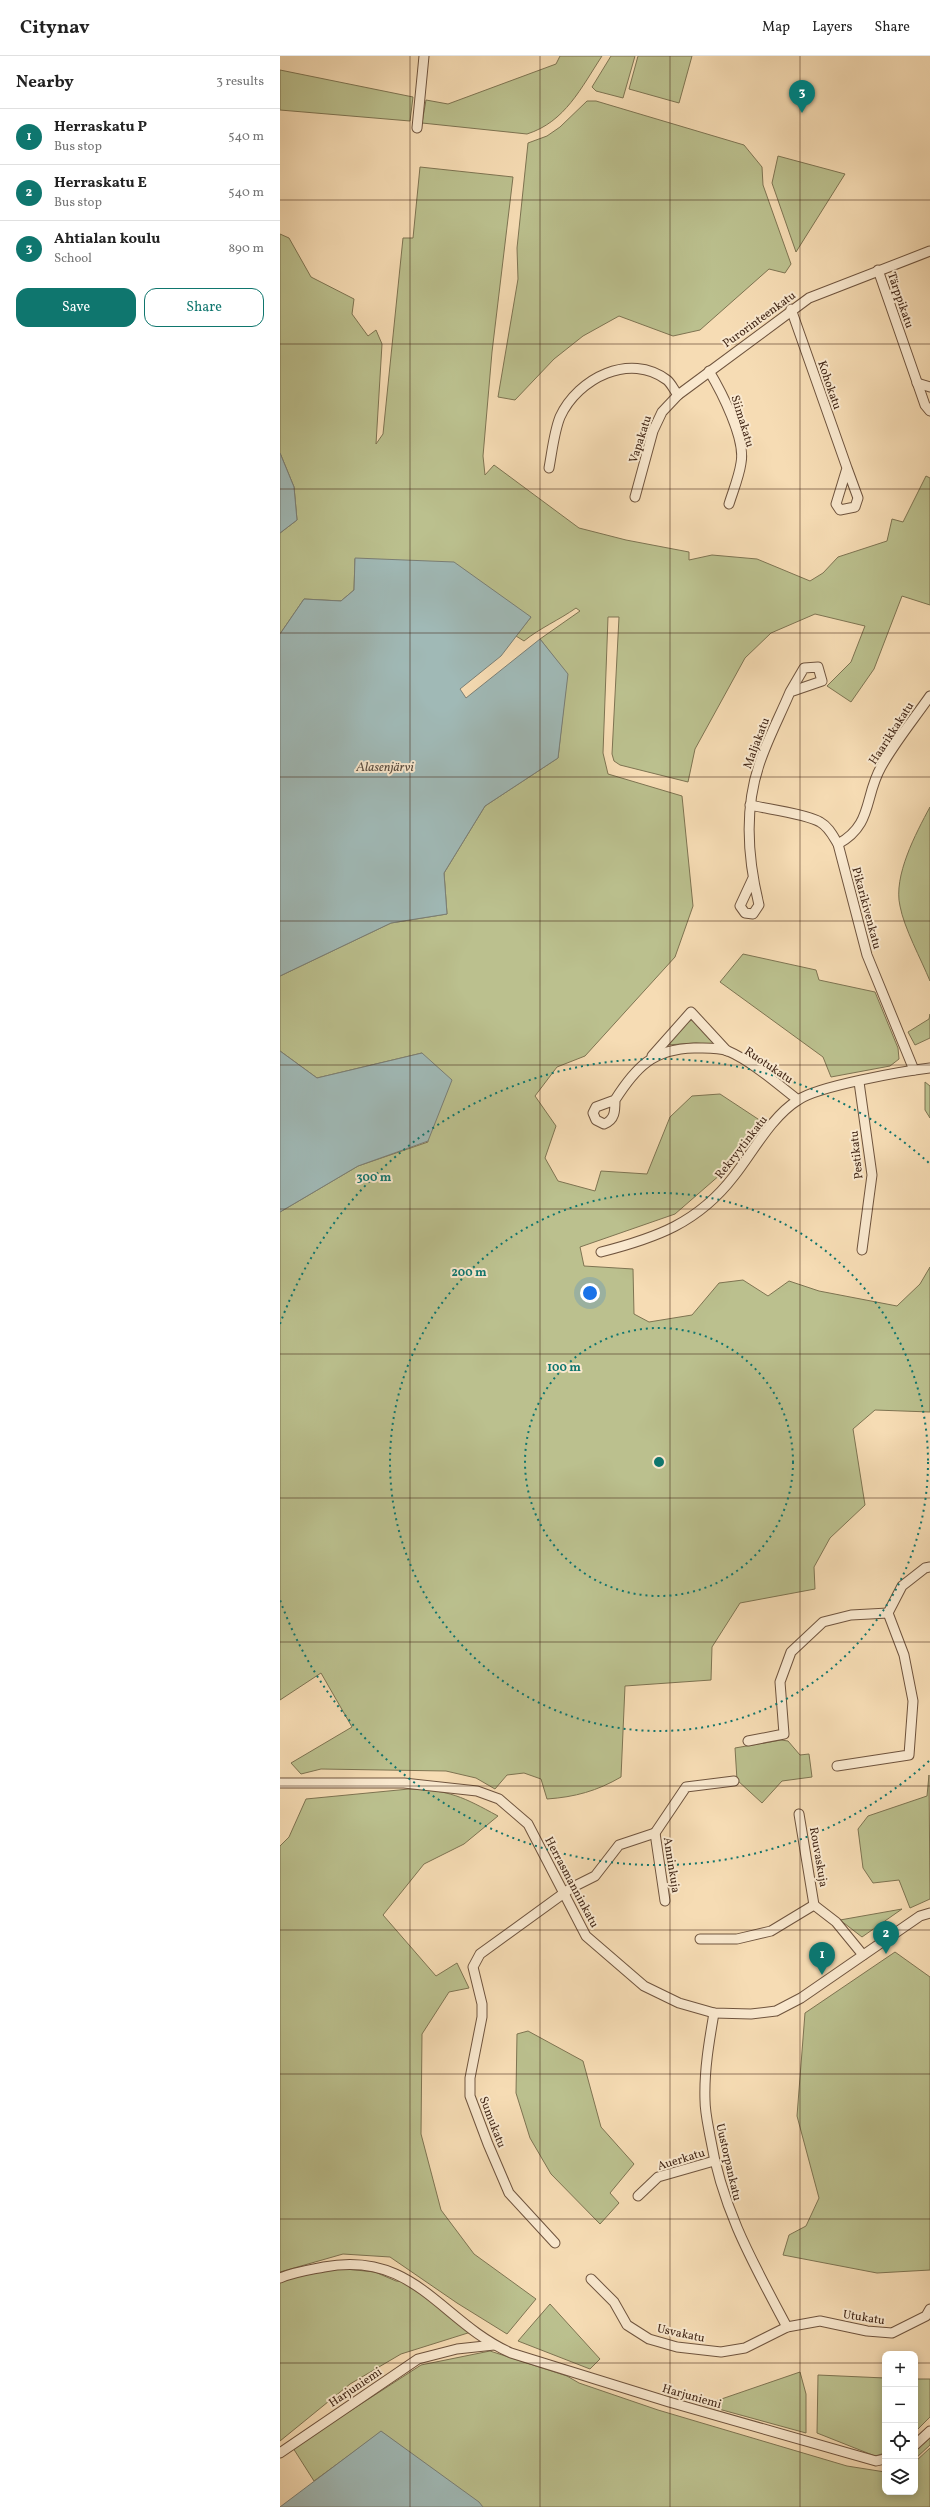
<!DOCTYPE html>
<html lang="en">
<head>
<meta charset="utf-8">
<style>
  body { margin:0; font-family:Vollkorn,serif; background:#f2f2f2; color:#222 }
  .controls { position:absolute; right:12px; bottom:12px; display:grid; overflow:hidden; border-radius:8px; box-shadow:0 2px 10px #0003 }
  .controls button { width:36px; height:36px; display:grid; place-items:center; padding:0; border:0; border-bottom:1px solid #e0e0e0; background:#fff; color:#222; font:20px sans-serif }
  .you { position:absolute; left:310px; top:1237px; width:14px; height:14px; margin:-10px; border:3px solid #fff; border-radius:50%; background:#1a73e8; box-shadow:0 0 0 6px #1a73e833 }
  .badge { display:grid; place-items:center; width:26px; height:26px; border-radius:50%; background:#0f766e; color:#fff; font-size:13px; font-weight:700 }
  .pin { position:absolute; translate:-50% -33px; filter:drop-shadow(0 1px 2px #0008) }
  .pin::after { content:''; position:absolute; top:21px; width:14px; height:12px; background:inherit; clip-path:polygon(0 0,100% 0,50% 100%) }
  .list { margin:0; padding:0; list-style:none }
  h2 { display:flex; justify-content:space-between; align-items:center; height:52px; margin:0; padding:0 16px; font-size:17px }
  h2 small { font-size:13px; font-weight:400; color:#767676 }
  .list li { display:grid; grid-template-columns:26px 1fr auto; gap:12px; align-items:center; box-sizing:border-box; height:56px; padding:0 16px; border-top:1px solid #e0e0e0 }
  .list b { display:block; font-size:15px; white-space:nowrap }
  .list p { margin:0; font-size:13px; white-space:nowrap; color:#767676 }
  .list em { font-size:13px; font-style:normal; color:#767676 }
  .actions { display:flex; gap:8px; padding:12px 16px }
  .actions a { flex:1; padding:9px 0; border:1px solid #0f766e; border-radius:12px; text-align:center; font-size:14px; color:#0f766e }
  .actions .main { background:#0f766e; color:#fff }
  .icon { flex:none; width:22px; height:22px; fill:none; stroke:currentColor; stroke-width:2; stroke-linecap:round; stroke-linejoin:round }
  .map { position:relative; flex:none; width:650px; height:2451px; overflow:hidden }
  header { display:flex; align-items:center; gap:24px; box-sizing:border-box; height:56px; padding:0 20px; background:#fff; border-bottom:1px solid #e0e0e0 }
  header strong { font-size:19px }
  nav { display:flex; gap:22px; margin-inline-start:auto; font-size:14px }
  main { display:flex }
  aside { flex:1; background:#fff }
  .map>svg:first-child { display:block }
  .green { fill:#bbc08e; stroke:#7e7452 }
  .water { fill:#a0b9b6; stroke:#7a7f76 }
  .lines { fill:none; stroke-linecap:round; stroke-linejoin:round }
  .minor-casing { stroke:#6f543e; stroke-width:11 }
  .minor { stroke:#f9e8ce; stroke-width:9 }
  .grid { fill:none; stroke:#422717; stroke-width:1; stroke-opacity:0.55 }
  .ring { fill:none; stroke:#0f766e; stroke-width:2; stroke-dasharray:2 4 }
  .labels { text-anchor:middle; stroke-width:4; stroke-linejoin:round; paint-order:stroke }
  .street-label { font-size:12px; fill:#422717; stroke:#f9e8ce }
  .water-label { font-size:13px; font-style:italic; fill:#5a4c3f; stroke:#f9e8ce }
  .centre { fill:#0f766e; stroke:#f9e8ce; stroke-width:2 }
  .ring-label { font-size:12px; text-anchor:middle; font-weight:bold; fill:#0f766e; stroke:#f9e8ce; stroke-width:4; stroke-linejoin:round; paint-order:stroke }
</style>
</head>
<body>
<header>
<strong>Citynav</strong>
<nav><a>Map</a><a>Layers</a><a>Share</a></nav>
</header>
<main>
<aside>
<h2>Nearby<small>3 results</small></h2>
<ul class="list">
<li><span class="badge">1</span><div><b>Herraskatu P</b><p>Bus stop</p></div><em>540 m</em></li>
<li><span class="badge">2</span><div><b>Herraskatu E</b><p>Bus stop</p></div><em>540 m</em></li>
<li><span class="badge">3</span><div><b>Ahtialan koulu</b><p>School</p></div><em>890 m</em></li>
</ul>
<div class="actions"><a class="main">Save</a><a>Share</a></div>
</aside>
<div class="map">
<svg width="650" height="2451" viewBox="0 0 650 2451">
  <rect width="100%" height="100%" fill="#f6dcb4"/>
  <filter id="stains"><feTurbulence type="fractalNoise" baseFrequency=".005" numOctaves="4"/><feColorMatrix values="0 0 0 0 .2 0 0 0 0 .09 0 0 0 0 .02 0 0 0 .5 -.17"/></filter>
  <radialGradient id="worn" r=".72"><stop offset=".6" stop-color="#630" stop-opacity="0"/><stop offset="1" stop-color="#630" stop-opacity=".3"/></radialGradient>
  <g class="green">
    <path d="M280,0H322C301,32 285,66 247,78L142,67L146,44L168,48L276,8Z"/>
    <path d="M331,0H355L343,42L316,35L312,31Z"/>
    <path d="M358,0H412L399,47L349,33Z"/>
    <path d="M0,14L133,41L130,65L0,54Z"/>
    <path d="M307,45H316L464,89L482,111L483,129L511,208L505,217L489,213L420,274L393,280L339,260L303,280L274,303L235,344L218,341L238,223L237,192L248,87L267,80L280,71Z"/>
    <path d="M498,100L565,118L516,196L492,127Z"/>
    <path d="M140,111L233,121L212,296L203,400L205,419L214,409L299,472L346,484L409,496V504L432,499L477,503L530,525L543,517L558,501L607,485L612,463L623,466L646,420L650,422V549L622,540L594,613L571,646L547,630L571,606L585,570L535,558L491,577L465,602L415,693L408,726L340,709L334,705L332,698L339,561H328L323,697L328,718L402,740L413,850L395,901L305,1000L277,1011L255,1040L276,1070L265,1102L278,1125L315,1135L321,1115L367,1118L390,1061L412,1040L440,1038L481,1065L441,1118L395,1158L300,1191L304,1210L353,1213L354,1258L369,1266L412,1259L439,1227L463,1224L488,1240L509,1225L539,1235L617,1250L640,1228L650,1211V1356L595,1354L573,1373L585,1449L550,1482L534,1511L535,1533L460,1547L432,1591L431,1624L345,1630L341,1721C317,1735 295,1741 267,1743L261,1723L244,1717L227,1719L215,1733L196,1722L166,1715L41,1713L21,1718L11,1707L72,1671L41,1617L0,1644V1156L78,1110L148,1086L142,997L37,1022L0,995V920L111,867L167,858L164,817L205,750L278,702L287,618L260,583L300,555L296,552C279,564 260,572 244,585L236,580L251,561L75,503L74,534L61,545L24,543L0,578V477L17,464L14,431L0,397V178L9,182L31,221L74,243L72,258L88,280L96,274L102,288L96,388L103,378L123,182H133Z"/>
    <path d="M650,751V925C641,903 624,872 620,850C613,820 636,777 650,751Z"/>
    <path d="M463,898L536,914L539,924L595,936L618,992L619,1003L610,1010L551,1021L543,1001L440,926Z"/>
    <path d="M650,958V982L635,989L628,976L649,963Z"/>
    <path d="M412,964L434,983L436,989L416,987L387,989L405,967Z"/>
    <path d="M645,1026L650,1030V1062L645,1054Z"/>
    <path d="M501,1684L508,1685L520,1699L529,1698L532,1721L502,1725L482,1747L457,1724L455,1692Z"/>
    <path d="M649,1719L650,1843L630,1852L619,1824L593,1827L583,1812L578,1773L588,1760L647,1740Z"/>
    <path d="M129,1733C170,1734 183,1741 218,1760L184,1788L144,1808L103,1859L156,1920L177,1907L189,1932L169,1936L142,1978L141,2078L161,2154L194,2198L256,2243L227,2278L177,2247L110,2201L63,2198L0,2216V1790L9,1781L26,1743Z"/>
    <path d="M622,1853L582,1881L560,1864Z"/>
    <path d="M615,1896L650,1921V2214L597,2217L503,2199L509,2179L526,2170L539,2142L517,2060L525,1957Z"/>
    <path d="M248,1975L303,2005L321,2071L354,2108L330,2137L339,2147L320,2168L271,2118L250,2082L236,2037L237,1978Z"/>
    <path d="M56,2212L95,2216L116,2225L127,2226L191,2276L121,2298L70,2328L0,2385V2226L12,2221Z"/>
    <path d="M270,2248L320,2303L310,2313L238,2285Z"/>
    <path d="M210,2295L287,2320L299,2327L378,2354L567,2410L605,2416V2436H635V2406L650,2392V2451H203L101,2376L34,2425L13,2392L141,2309Z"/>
    <path d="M520,2316L526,2338V2377L424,2349Z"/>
    <path d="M538,2319L605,2322V2397L595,2400L537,2377Z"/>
    <path d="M635,2323H650V2361L635,2376Z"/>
    <path d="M650,2382V2389L635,2403V2395Z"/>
  </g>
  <g class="water">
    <path d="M0,397L14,431L17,464L0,477Z"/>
    <path d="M75,502L174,506L251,561L221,600L180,633L186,642L260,583L288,618L278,702L205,750L164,817L167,858L111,867L0,920V578L24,543L61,545L74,534Z"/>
    <path d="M0,995L37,1022L142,997L172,1024L148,1085L78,1110L0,1156Z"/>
    <path d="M101,2375L199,2446L203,2451H0Z"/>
  </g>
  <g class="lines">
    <g class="minor-casing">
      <g id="minor">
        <path d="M137,72L144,0"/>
        <path d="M598,214L645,349L650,355"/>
        <path d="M511,253L567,412L556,448L560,454L575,451L578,442L567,412"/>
        <path d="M429,315C441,335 466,383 461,407C459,421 453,435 449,448"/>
        <path d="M637,327L650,331"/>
        <path d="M269,412C272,396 274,376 280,361C298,322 350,296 387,324C391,327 394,334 398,339"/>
        <path d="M355,441L373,375L382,356L398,339L529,242L650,195"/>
        <path d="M470,749C487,753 527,758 540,766C549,771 553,780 558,788L587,899L634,1014"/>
        <path d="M558,788C593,769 584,741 601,711C615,686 634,663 650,640"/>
        <path d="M473,822L460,850L465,857L473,858L479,849C468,804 464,754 479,709C487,684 500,660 510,636L542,625L538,611L524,612L510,636"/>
        <path d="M372,1000L411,956L447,995"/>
        <path d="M579,1026L592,1119L582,1194"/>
        <path d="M335,1044C335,1055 335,1064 324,1068L316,1064L313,1057L316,1051L335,1044C356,1011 373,993 414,992C425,992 438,991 448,995C473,1006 496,1027 518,1044"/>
        <path d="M321,1196C376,1182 418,1167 454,1120C473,1096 491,1061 518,1044C538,1030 624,1015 650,1012"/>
        <path d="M608,1557L622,1530L645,1512L650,1511"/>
        <path d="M468,1685L504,1678L500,1626L511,1596L543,1566L571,1559L608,1557"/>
        <path d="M557,1710L629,1699L633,1645L624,1599L608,1557"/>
        <path d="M0,1727H124L197,1735L219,1743L248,1768L306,1880L364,1930L399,1947L434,1957L471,1958L496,1955L521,1942L640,1860L650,1857"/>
        <path d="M519,1758L534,1849"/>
        <path d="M375,1777L406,1731L454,1725"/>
        <path d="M375,1777L385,1845"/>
        <path d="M534,1849L556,1866L583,1899"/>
        <path d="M420,1883H457L491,1875L534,1849"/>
        <path d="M434,1957C429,1986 424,2015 425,2044C425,2056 428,2069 430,2080C442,2153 473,2207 507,2271"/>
        <path d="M358,2140L378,2121L434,2105"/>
        <path d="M275,2187L229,2137L208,2088L190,2040V2022L202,1961V1948L193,1911L200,1898L291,1832L315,1820L339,1789L375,1777"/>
        <path d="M0,2222C14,2216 29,2214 44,2211C135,2194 161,2266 231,2297L389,2346L596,2405L605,2403"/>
        <path d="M311,2223L334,2246L347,2269L369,2283L397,2291L441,2296L465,2292L507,2271L540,2265L587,2275L612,2277L646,2260L650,2253"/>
        <path d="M635,2389L650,2375"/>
        <path d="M0,2397L138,2303L177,2293L214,2289"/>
      </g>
    </g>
    <use href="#minor" class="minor"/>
  </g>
  <path class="grid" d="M130,0V2451M260,0V2451M390,0V2451M520,0V2451M0,144H650M0,288H650M0,433H650M0,577H650M0,721H650M0,865H650M0,1009H650M0,1153H650M0,1298H650M0,1442H650M0,1586H650M0,1730H650M0,1874H650M0,2018H650M0,2163H650M0,2307H605M635,2307H650"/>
  <g class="ring">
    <circle cx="379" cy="1406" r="134"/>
    <circle cx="379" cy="1406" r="269"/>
    <path d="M649 1705A403 403 0 0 1 0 1544M0 1268A403 403 0 0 1 649 1107"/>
  </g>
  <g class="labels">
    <g class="street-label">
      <text transform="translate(621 244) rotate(71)" y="4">Tärppikatu</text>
      <text transform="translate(479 263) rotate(-36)" y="4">Purorinteenkatu</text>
      <text transform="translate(550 329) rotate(71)" y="4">Kohokatu</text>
      <text transform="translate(463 365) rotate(73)" y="4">Siimakatu</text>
      <text transform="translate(360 383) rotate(-72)" y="4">Vapakatu</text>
      <text transform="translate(611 677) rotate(-57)" y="4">Haarikkakatu</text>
      <text transform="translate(476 687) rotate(-69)" y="4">Maljakatu</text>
      <text transform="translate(587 852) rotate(75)" y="4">Pikarikivenkatu</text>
      <text transform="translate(489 1009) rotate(34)" y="4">Ruotukatu</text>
      <text transform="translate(461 1091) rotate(-52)" y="4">Rekryytinkatu</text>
      <text transform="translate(576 1099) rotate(-96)" y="4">Pestikatu</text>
      <text transform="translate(539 1801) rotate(80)" y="4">Rouvaskuja</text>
      <text transform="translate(392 1809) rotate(81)" y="4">Anninkuja</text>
      <text transform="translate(292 1826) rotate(62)" y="4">Herrasmanninkatu</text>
      <text transform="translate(213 2066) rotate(69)" y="4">Sumukatu</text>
      <text transform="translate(401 2103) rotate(-17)" y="4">Auerkatu</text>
      <text transform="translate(449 2106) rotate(77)" y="4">Uustorpankatu</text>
      <text transform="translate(584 2261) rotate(9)" y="4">Utukatu</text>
      <text transform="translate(401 2277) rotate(12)" y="4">Usvakatu</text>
      <text transform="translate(75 2331) rotate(-34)" y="4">Harjuniemi</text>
      <text transform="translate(412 2340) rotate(16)" y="4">Harjuniemi</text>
    </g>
    <g class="water-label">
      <text x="105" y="715">Alasenjärvi</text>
    </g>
  </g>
  <circle cx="379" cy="1406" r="6" class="centre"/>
  <g class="ring-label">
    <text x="94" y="1125">300 m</text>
    <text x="189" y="1220">200 m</text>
    <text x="284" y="1315">100 m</text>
  </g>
  <rect width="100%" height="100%" filter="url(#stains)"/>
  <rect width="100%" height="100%" fill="url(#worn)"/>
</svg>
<div class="controls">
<button>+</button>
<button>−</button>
<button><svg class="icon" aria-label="locate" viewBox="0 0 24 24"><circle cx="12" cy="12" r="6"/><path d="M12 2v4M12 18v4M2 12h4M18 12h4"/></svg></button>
<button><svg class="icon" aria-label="layers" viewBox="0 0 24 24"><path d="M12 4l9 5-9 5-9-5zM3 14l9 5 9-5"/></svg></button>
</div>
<div class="you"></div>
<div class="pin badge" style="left:542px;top:1919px">1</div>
<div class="pin badge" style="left:606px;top:1898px">2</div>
<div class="pin badge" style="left:522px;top:57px">3</div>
</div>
</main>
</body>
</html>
